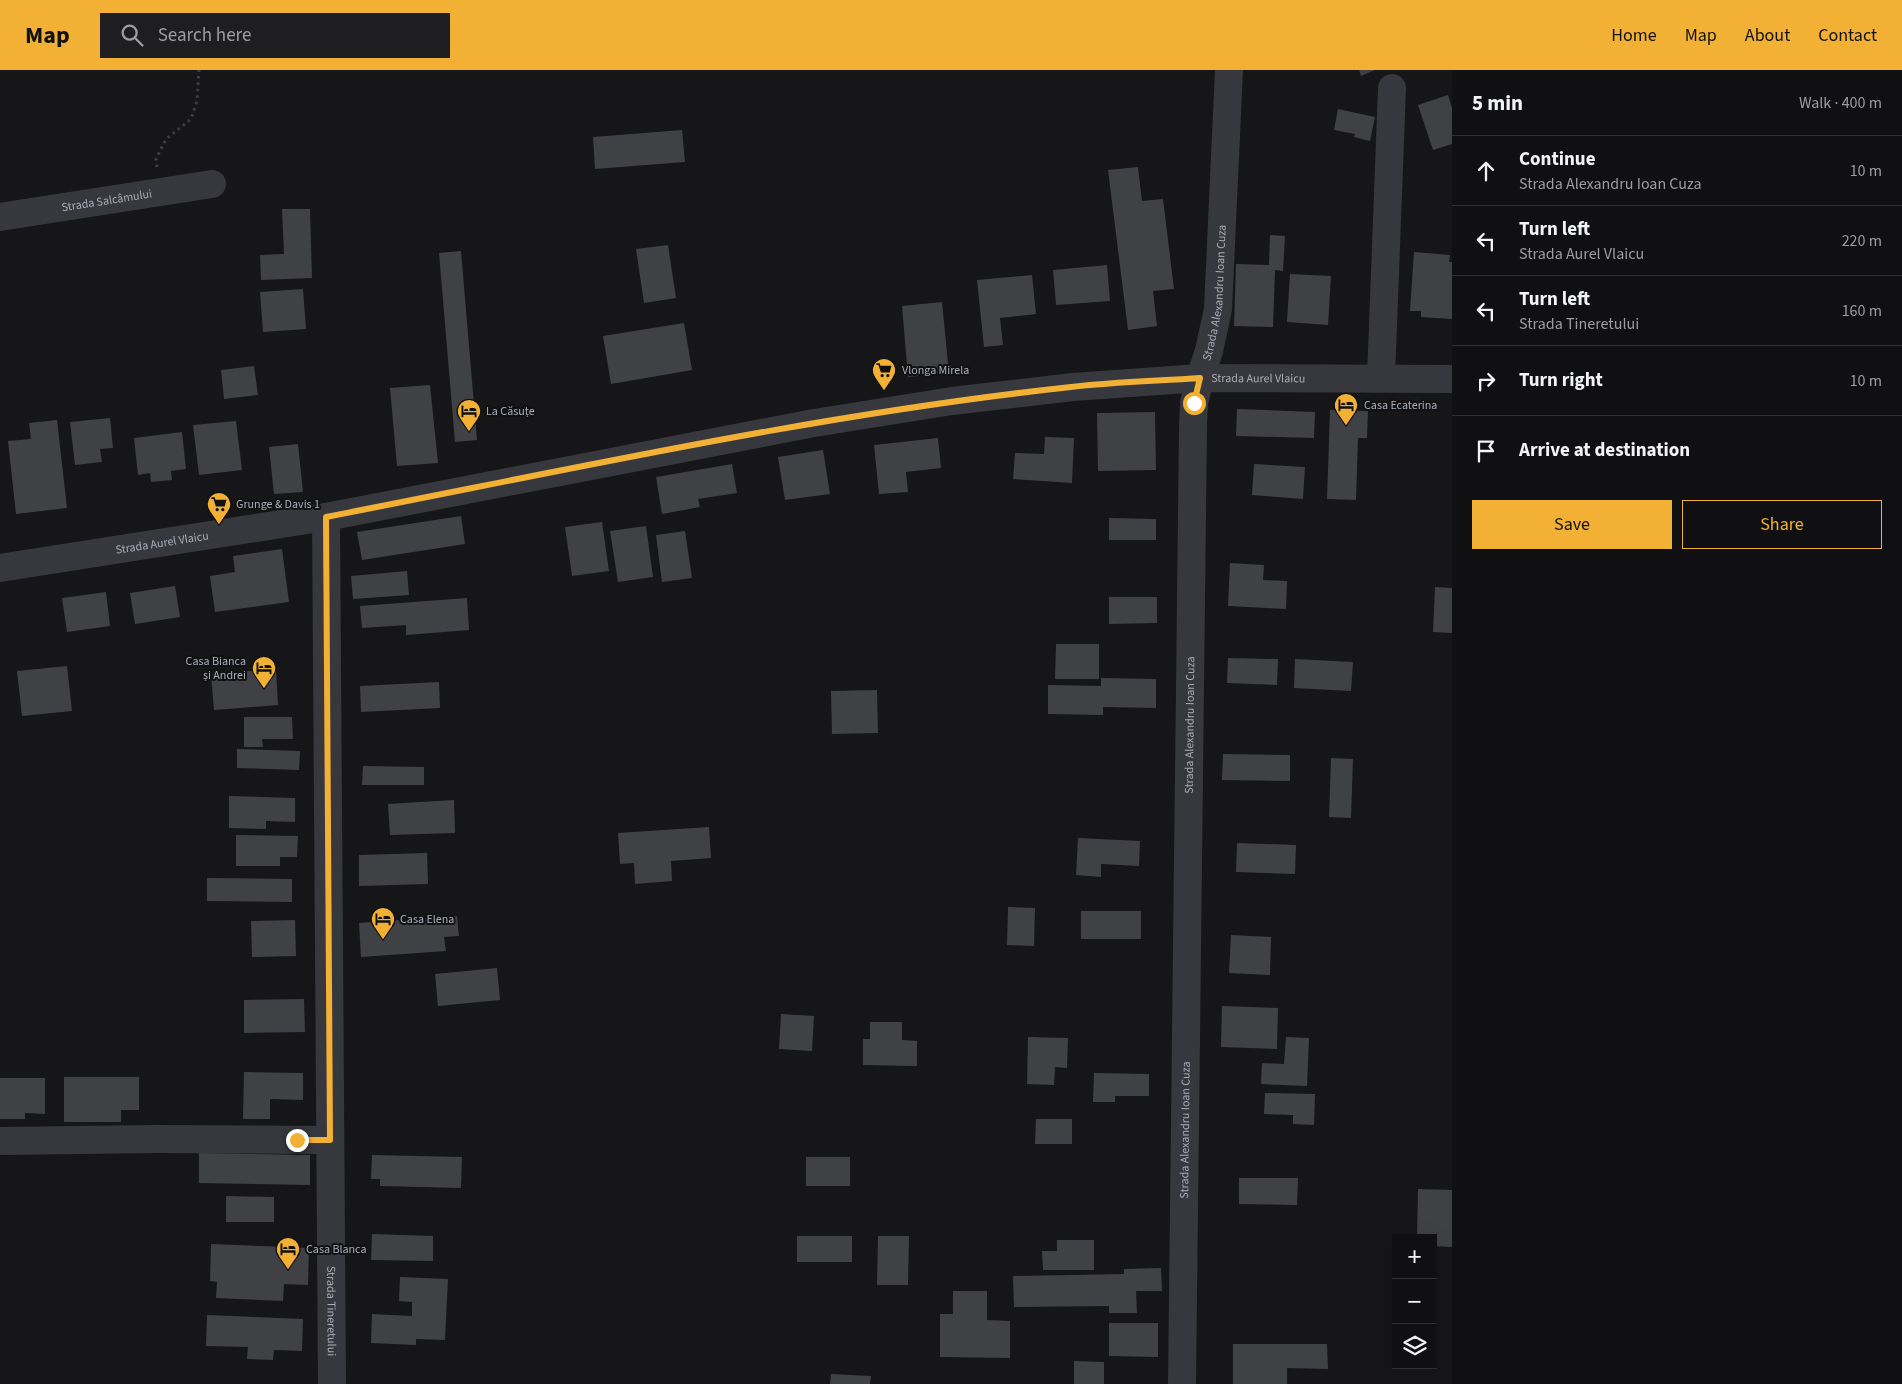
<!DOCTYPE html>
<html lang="en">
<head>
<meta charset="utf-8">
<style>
  body { margin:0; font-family:"Source Sans 3",sans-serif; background:#1e1e20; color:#f1f3f6 }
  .controls { position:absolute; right:15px; bottom:15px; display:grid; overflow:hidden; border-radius:0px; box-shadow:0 5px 20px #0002 }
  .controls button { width:45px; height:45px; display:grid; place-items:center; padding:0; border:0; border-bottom:1px solid #303032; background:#101012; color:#f1f3f6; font:25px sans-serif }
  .stop { position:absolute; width:15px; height:15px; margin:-11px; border:4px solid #f2b134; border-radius:50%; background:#fff }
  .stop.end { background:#f2b134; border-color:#fff; box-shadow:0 1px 5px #0008 }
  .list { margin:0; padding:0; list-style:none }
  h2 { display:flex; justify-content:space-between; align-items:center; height:65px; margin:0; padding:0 20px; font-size:21px }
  h2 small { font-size:16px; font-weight:400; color:#9c9d9f }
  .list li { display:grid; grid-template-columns:32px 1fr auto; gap:15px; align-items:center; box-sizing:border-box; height:70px; padding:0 20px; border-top:1px solid #303032 }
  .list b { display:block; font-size:19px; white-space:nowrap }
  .list p { margin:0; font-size:16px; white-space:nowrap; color:#9c9d9f }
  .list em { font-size:16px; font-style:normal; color:#9c9d9f }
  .actions { display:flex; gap:10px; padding:15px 20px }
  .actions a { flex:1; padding:11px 0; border:1px solid #f2b134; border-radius:0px; text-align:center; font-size:18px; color:#f2b134 }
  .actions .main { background:#f2b134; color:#111 }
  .icon { flex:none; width:28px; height:28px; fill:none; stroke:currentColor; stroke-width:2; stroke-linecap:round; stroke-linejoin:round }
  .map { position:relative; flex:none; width:1452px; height:1314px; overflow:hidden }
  header { display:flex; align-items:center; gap:30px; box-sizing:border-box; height:70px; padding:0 25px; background:#f2b134; color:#111 }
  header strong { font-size:24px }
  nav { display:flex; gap:28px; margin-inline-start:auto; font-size:18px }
  .search { width:350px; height:45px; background:#1e1e20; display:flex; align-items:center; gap:12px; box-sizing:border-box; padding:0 18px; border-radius:0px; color:#9c9d9f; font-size:19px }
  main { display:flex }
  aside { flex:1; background:#101012 }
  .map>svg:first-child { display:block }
  .building { fill:#404145 }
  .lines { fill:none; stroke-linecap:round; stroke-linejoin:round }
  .path { stroke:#3d3f44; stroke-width:3; stroke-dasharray:2.5 4; stroke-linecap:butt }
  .minor { stroke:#37383d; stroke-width:28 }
  .route { stroke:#f2b134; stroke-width:6 }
  .labels { text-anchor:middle; stroke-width:4; stroke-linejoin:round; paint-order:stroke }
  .street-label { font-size:12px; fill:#a8adb8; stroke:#111113 }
  .poi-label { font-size:12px; fill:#a8adb8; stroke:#111113; text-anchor:start }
</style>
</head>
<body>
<header>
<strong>Map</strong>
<div class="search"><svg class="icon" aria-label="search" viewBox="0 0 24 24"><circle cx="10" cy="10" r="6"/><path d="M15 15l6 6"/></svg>Search here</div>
<nav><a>Home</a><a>Map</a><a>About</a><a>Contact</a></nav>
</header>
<main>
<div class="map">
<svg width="1452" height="1314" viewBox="0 0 1452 1314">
  <rect width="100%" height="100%" fill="#161618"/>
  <g class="building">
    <path d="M1359,0H1375L1361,6Z"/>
    <path d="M1448,25L1452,38V74L1433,80L1418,35Z"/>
    <path d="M1338,39L1375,47L1370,71L1354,67L1355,64L1334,60Z"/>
    <path d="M682,60L685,92L595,99L593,67Z"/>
    <path d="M1138,97L1142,131L1163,129L1174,219L1153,221L1157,256L1128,260L1108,100Z"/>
    <path d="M282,139H310L312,208L261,210L260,185L284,184Z"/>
    <path d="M1270,165L1285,166L1283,201L1275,200L1273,257L1234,256L1236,194L1269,195Z"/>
    <path d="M668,175L676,228L644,233L636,179Z"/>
    <path d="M461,181L477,370L455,372L439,183Z"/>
    <path d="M1414,182L1450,185L1449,192H1452V249L1421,247V241H1410Z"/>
    <path d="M1107,195L1110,231L1056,235L1053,200Z"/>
    <path d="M1290,204L1331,206L1328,255L1287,252Z"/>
    <path d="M1032,205L1036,244L1000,248L1003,275L984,277L977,210Z"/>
    <path d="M303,219L306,259L263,262L260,222Z"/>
    <path d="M942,232L949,303L908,307L902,236Z"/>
    <path d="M684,253L692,300L611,314L603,266Z"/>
    <path d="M254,296L258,325L224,329L221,300Z"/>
    <path d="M430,315L438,393L397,396L390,318Z"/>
    <path d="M1237,339L1315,342L1314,368L1236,366Z"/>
    <path d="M1330,340L1368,341L1367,368H1358L1356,430L1327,429Z"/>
    <path d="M1155,342L1156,400L1098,401L1097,343Z"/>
    <path d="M110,348L113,378L100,379L102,392L75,395L70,352Z"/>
    <path d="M57,350L67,438L16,444L8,371L31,369L29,353Z"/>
    <path d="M236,351L242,400L199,405L193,355Z"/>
    <path d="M182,362L186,399L171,401L172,410L151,412L150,403L138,405L134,368Z"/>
    <path d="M1045,367L1074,368L1072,413L1013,409L1015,383L1044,384Z"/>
    <path d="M938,368L941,398L906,402L908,422L879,424L874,375Z"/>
    <path d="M298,374L303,422L274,424L269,377Z"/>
    <path d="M823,380L830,424L785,430L778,387Z"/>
    <path d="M732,394L737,423L698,429L700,437L662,444L656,407Z"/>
    <path d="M1254,394L1305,397L1303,429L1252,425Z"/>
    <path d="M461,446L465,474L362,490L357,462Z"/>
    <path d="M1109,448L1156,449V470H1109Z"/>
    <path d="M602,452L609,501L572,506L565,457Z"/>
    <path d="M646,456L653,507L618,512L610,461Z"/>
    <path d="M685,461L692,508L662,512L656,465Z"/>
    <path d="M282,479L289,532L215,542L210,506L235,502L233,486Z"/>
    <path d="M1230,493L1264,495L1263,510L1287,511L1286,539L1228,536Z"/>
    <path d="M407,501L409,525L353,529L351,506Z"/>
    <path d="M175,516L180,547L135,554L130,523Z"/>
    <path d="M1435,517L1452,518V563L1433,562Z"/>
    <path d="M106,522L110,556L67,562L62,528Z"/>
    <path d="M1109,527H1157V553L1109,554Z"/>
    <path d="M467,528L469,560L406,565V555L362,558L360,536Z"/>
    <path d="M1056,574H1099V609H1055Z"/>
    <path d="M1228,588L1278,589L1277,615L1227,613Z"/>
    <path d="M1295,589L1353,592L1351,621L1294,618Z"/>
    <path d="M67,596L72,641L22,646L17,601Z"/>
    <path d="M276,599L278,635L214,640L211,604Z"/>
    <path d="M1101,608L1156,609V638L1103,637V645L1048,644V615L1101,616Z"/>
    <path d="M439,612L440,638L361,642L360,616Z"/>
    <path d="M877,620L878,663L832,664L831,621Z"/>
    <path d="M244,647H292L293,669H262L263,677H244Z"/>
    <path d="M237,679L300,681L299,700L237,698Z"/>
    <path d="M1223,684L1290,685V711L1222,710Z"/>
    <path d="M1331,688L1353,689L1351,748L1329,747Z"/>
    <path d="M363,696L424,697V715H362Z"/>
    <path d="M229,726L295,728V752L266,751V759L229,758Z"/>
    <path d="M454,730L455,763L390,765L388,734Z"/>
    <path d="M709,757L711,788L671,791L672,811L635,814L634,793L620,794L618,763Z"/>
    <path d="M236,765L298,766L297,787H280V796H236Z"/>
    <path d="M1078,768L1140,771L1139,796L1101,794V807L1076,805Z"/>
    <path d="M1237,773L1296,775L1295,804L1236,802Z"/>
    <path d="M427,783L428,814L359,816V785Z"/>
    <path d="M207,808L292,809V832L207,831Z"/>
    <path d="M1008,837L1035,838L1034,876L1007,875Z"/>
    <rect x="1081" y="841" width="60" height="28"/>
    <path d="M457,846L459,866L444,867L446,881L361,887L359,853Z"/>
    <path d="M295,850L296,886L252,887L251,851Z"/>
    <path d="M1231,865L1271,867L1270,905L1229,903Z"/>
    <path d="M497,898L500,930L438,936L435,904Z"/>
    <path d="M304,929L305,962L244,963V930Z"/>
    <path d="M1222,936L1278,938L1277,979L1221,977Z"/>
    <path d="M781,944L814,946L812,981L779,979Z"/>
    <path d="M870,952H902V970L917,971V996L863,995V969H870Z"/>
    <path d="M1028,967L1068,968L1067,998L1055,997L1054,1015L1027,1014Z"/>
    <path d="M1286,967L1309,968L1307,1016L1261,1014L1262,993L1284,994Z"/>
    <path d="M244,1002L303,1003V1030L270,1029V1049H243Z"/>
    <path d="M1094,1003L1149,1004V1026H1115V1032H1093Z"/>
    <path d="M64,1007H139V1040H121V1052H64Z"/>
    <path d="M0,1008H45V1044L25,1043V1049H0Z"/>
    <path d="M1265,1023L1315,1024L1314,1055L1293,1054V1045L1264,1044Z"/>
    <path d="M1036,1049H1072V1074H1035Z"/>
    <path d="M199,1083L310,1085V1115L199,1113Z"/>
    <path d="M372,1085L462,1087L461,1118L380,1116V1109H371Z"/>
    <rect x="806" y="1087" width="44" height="29"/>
    <path d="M1239,1108H1298L1297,1135L1239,1134Z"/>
    <path d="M1418,1119L1452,1120V1177L1433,1176V1168H1417Z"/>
    <path d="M226,1126L274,1127V1152H226Z"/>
    <path d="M372,1164L433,1166V1191L371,1190Z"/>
    <rect x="797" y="1166" width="55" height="26"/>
    <path d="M878,1166H909L908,1215H877Z"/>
    <path d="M1057,1170H1094V1200H1043L1042,1181H1057Z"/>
    <path d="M211,1174L309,1178L308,1215L284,1214L283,1231L216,1228L217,1212L210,1211Z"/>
    <path d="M1161,1198L1162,1221H1136L1137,1243H1109V1236L1014,1237L1013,1206L1124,1204V1199Z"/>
    <path d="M400,1207L448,1209L445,1270L416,1269V1275L371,1273L372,1244L412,1246V1232L399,1231Z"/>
    <path d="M953,1221H987V1250L1010,1251V1288L940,1287V1244H953Z"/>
    <path d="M207,1245L303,1249L302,1281L274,1280L273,1290L247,1289L248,1277L206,1276Z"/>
    <path d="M1109,1253H1158V1287L1109,1286Z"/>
    <path d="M1233,1274H1327L1328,1299L1287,1298V1314H1233Z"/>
    <path d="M1074,1291L1104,1292V1314H1074Z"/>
    <path d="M831,1304L871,1306L870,1314H830Z"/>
  </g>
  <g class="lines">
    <path class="path" d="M157,97L156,89L166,69L191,49L197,31L199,0"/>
    <g class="minor">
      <path id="s1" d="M0,147L212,114"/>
      <path d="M1381,308L1392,18"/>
      <path id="s2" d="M326,447L332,1314"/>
      <path id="s3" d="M0,498L326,447L814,353L952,331L1073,317L1200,308L1452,309"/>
      <path d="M0,1071L157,1069L330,1070"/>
      <path id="s4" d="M1182,1314L1193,356L1194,333L1200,308L1209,281L1218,239L1229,0"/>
    </g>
  </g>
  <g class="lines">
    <path class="route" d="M297,1070H330L326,447C573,399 820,344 1071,317C1114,312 1157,311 1200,308L1194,333"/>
  </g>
  <defs>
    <g id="supermarket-pin" transform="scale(1.25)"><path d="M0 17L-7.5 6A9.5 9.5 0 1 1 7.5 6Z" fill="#f2b134" stroke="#111113"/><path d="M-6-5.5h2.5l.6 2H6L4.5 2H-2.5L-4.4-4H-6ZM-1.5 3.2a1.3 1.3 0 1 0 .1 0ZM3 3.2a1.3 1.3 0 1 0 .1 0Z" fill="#111"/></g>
    <g id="hotel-pin" transform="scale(1.25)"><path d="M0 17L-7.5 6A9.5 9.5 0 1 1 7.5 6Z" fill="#f2b134" stroke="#111113"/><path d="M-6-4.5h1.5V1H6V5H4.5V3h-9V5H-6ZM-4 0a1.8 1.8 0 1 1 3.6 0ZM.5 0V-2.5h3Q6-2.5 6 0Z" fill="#111"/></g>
  </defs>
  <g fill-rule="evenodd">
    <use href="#supermarket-pin" x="884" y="300"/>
    <use href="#hotel-pin" x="1346" y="335"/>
    <use href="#hotel-pin" x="469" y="341"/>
    <use href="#supermarket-pin" x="219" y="434"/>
    <use href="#hotel-pin" x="264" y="598"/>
    <use href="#hotel-pin" x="383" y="849"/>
    <use href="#hotel-pin" x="288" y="1179"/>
  </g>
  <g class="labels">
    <g class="street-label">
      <text dy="4" stroke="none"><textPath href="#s1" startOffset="108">Strada Salcâmului</textPath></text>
      <text dy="4" stroke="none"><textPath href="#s4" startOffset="1094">Strada Alexandru Ioan Cuza</textPath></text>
      <text dy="4" stroke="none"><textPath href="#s3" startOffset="1274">Strada Aurel Vlaicu</textPath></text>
      <text dy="4" stroke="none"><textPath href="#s3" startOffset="164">Strada Aurel Vlaicu</textPath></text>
      <text dy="4" stroke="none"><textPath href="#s4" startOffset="659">Strada Alexandru Ioan Cuza</textPath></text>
      <text dy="4" stroke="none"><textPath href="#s4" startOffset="254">Strada Alexandru Ioan Cuza</textPath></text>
      <text dy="4" stroke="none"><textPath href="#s2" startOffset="794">Strada Tineretului</textPath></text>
    </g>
    <g class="poi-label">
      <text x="902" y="304">Vlonga Mirela</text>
      <text x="1364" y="339">Casa Ecaterina</text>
      <text x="486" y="345">La Căsuțe</text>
      <text x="236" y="438">Grunge &amp; Davis 1</text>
      <text x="246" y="595" text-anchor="end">Casa Bianca<tspan x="246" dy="14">și Andrei</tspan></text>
      <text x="400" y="853">Casa Elena</text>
      <text x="306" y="1183">Casa Blanca</text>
    </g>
  </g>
</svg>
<div class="controls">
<button>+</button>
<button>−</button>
<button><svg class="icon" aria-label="layers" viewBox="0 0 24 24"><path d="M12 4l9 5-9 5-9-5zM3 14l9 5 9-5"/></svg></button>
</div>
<div class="stop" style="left:1194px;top:333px"></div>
<div class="stop end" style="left:297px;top:1070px"></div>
</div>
<aside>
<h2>5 min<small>Walk · 400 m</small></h2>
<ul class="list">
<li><svg class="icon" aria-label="ahead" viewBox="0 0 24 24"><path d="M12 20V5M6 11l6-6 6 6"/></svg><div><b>Continue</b><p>Strada Alexandru Ioan Cuza</p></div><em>10 m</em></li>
<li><svg class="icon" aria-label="left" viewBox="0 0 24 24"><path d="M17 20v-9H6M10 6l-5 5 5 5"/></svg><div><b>Turn left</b><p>Strada Aurel Vlaicu</p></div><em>220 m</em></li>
<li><svg class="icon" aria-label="left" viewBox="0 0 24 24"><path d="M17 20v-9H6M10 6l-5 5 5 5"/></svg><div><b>Turn left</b><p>Strada Tineretului</p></div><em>160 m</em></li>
<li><svg class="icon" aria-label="right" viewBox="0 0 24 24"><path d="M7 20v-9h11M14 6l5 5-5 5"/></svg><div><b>Turn right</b></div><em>10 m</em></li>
<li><svg class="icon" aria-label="arrive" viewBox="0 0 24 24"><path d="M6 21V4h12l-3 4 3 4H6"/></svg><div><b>Arrive at destination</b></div></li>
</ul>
<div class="actions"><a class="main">Save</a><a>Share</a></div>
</aside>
</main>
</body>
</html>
